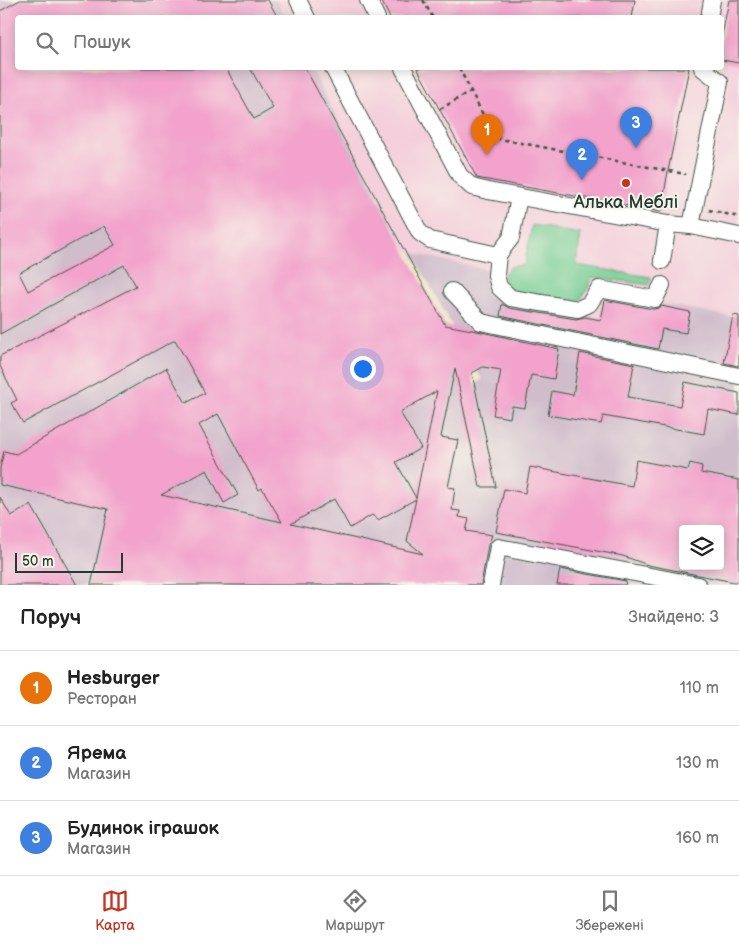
<!DOCTYPE html>
<html lang="uk">
<head>
<meta charset="utf-8">
<style>
  body { margin:0; font-family:"Balsamiq Sans",sans-serif; background:#f2f2f2; color:#222 }
  .controls { position:absolute; right:15px; bottom:15px; display:grid; overflow:hidden; border-radius:5px; box-shadow:0 2px 12px #0003 }
  .controls button { width:45px; height:45px; display:grid; place-items:center; padding:0; border:0; border-bottom:1px solid #e0e0e0; background:#fff; color:#222; font:25px sans-serif }
  .scale { position:absolute; left:15px; bottom:12px; width:108px; box-sizing:border-box; padding-left:5px; border:2px solid #1f3d34; border-top:0; font-size:14px; line-height:18px; white-space:nowrap; color:#1f3d34; -webkit-text-stroke:4px #f7f3e8; paint-order:stroke }
  .you { position:absolute; left:362px; top:368px; width:18px; height:18px; margin:-12px; border:4px solid #fff; border-radius:50%; background:#1a73e8; box-shadow:0 0 0 8px #1a73e833 }
  .badge { display:grid; place-items:center; width:32px; height:32px; border-radius:50%; background:#c8321e; color:#fff; font-size:16px; font-weight:700 }
  .pin { position:absolute; translate:-50% -41px; filter:drop-shadow(0 1px 2px #0008) }
  .pin::after { content:''; position:absolute; top:26px; width:18px; height:15px; background:inherit; clip-path:polygon(0 0,100% 0,50% 100%) }
  .list { margin:0; padding:0; list-style:none }
  h2 { display:flex; justify-content:space-between; align-items:center; height:65px; margin:0; padding:0 20px; font-size:21px }
  h2 small { font-size:16px; font-weight:400; color:#767676 }
  .list li { display:grid; grid-template-columns:32px 1fr auto; gap:15px; align-items:center; box-sizing:border-box; height:75px; padding:0 20px; border-top:1px solid #e0e0e0 }
  .list b { display:block; font-size:19px; white-space:nowrap }
  .list p { margin:0; font-size:16px; white-space:nowrap; color:#767676 }
  .list em { font-size:16px; font-style:normal; color:#767676 }
  .icon { flex:none; width:28px; height:28px; fill:none; stroke:currentColor; stroke-width:2; stroke-linecap:round; stroke-linejoin:round }
  .map { position:relative; flex:none; width:739px; height:585px; overflow:hidden }
  .search { position:absolute; background:#fff; box-shadow:0 2px 12px #0003; left:15px; right:15px; top:15px; height:55px; display:flex; align-items:center; gap:12px; box-sizing:border-box; padding:0 18px; border-radius:5px; color:#767676; font-size:19px }
  .sheet { height:290px; background:#fff }
  nav { display:flex; justify-content:space-around; align-items:center; box-sizing:border-box; height:70px; border-top:1px solid #e0e0e0; background:#fff; font-size:14px; color:#767676 }
  nav a { display:grid; justify-items:center; gap:2px }
  nav .on { color:#c8321e }
  .map>svg:first-child { display:block }
  .built { fill:#f4cfdc }
  .industrial { fill:#d0bdcc; fill-rule:evenodd }
  .green { fill:#74cd93; stroke:#4a8564 }
  .building { fill:#f2a2cb; fill-rule:evenodd }
  .lines { fill:none; stroke-linecap:round; stroke-linejoin:round }
  .minor-casing { stroke:#3e564a; stroke-width:18 }
  .path { stroke:#3e564a; stroke-width:2.5; stroke-dasharray:4 4; stroke-linecap:butt }
  .minor { stroke:#fff; stroke-width:16 }
  .poi-dot { fill:#c8321e; stroke:#f7f3e8; stroke-width:2 }
  .labels { text-anchor:middle; stroke-width:4; stroke-linejoin:round; paint-order:stroke }
  .poi-label { font-size:18px; fill:#1f3d34; stroke:#f7f3e8 }
</style>
</head>
<body>
<div class="map">
<svg width="739" height="585" viewBox="0 0 739 585">
  <rect width="100%" height="100%" fill="#f7f3e8"/>
  <filter id="ink" filterUnits="userSpaceOnUse"><feTurbulence type="fractalNoise" baseFrequency=".02" numOctaves="2"/><feDisplacementMap in="SourceGraphic" scale="10" xChannelSelector="R" yChannelSelector="G"/><feConvolveMatrix kernelMatrix="1 2 1 2 8 2 1 2 1" color-interpolation-filters="sRGB"/></filter>
  <filter id="wash" filterUnits="userSpaceOnUse"><feTurbulence type="fractalNoise" baseFrequency=".0096" numOctaves="4" result="noise"/><feDisplacementMap in="SourceGraphic" scale="20" xChannelSelector="R" yChannelSelector="G"/><feGaussianBlur stdDeviation="1.12" result="paint"/><feColorMatrix in="noise" values="0 0 0 0 0 0 0 0 0 0 0 0 0 0 0 0 0 1.4 0 .05"/><feComposite in="paint" operator="in"/></filter>
  <g filter="url(#wash)">
    <rect width="100%" height="100%" fill="#efe5ca"/>
    <g class="built">
      <path d="M276,0H729L722,35V18H285Z"/>
      <path d="M722,60L739,63V318L605,293L600,318L486,295L488,270L412,253L404,249L311,68H722Z"/>
    </g>
    <path class="industrial" d="M0,0H276L285,17L18,18V68H311L474,385L482,380L412,253L488,270L486,295L600,318L605,293L739,318V585H0ZM683,529H720V566H683Z"/>
    <path class="green" d="M532,225L581,234L576,265L651,277L649,285L592,277C589,289 584,295 576,304L515,294L507,289L503,275C510,265 513,265 524,266Z"/>
    <g id="blocks">
      <g class="building">
        <path d="M20,0H268L278,18H18V68H226L254,119L273,108L250,68H305L445,325L477,331L559,349L554,379L531,375L525,408L512,406L510,418L493,415L501,370L483,367L472,373L496,487H480L455,368L441,437L458,440L448,487L455,488L452,510L460,511L459,517L469,519L466,531L492,535L488,545L481,585H91L108,509L0,485V468L4,451L16,454L166,368L186,403L205,393L175,340L23,423L11,403L17,400L0,366V356L136,286L124,265L0,334V11ZM104,226L115,245L28,291L19,273ZM437,391L418,487L416,498L396,462L421,448L400,412ZM218,414L259,490L262,488L282,522L161,495L207,470L224,503L238,495L199,425ZM334,499L350,528L372,515L378,520L416,499L407,541L423,554L291,524Z"/>
        <path d="M381,0H635L632,18H390Z"/>
        <path d="M729,0H739V63L722,60V35Z"/>
        <path d="M417,68H689L668,171L661,212L477,178Z"/>
        <path d="M605,300L653,309L659,308L661,306L690,312L686,333L662,329L658,349L500,316L502,304L509,308L576,319L585,317L601,320Z"/>
        <path d="M733,315L739,316V366L724,363Z"/>
        <path d="M580,353L634,364L628,397L680,406L685,382L739,393V415L708,409L704,434L603,416L601,424L548,415L552,391L573,395Z"/>
        <path d="M636,460L688,470L690,463L702,466L701,473L739,480V583L648,565L623,556L496,532L504,489L525,493L530,467L632,486ZM683,529H720V566H683Z"/>
        <path d="M0,497L11,516L31,505L77,585H0Z"/>
        <path d="M560,569L626,581L625,585H557Z"/>
      </g>
    </g>
  </g>
  <g filter="url(#ink)">
    <use href="#blocks" fill-opacity="0" stroke="#3e564a" stroke-width="1"/>
    <g class="lines">
      <g class="minor-casing">
        <g id="minor">
          <path d="M298,0L307,18"/>
          <path d="M368,0L377,18"/>
          <path d="M709,18L712,0"/>
          <path d="M333,68L420,233L430,240L498,255L511,238L519,197"/>
          <path d="M403,68L460,176L472,187L488,191L668,224L691,226L739,236"/>
          <path d="M691,226L720,82L702,68"/>
          <path d="M498,255L496,275L499,287L511,298L578,309L589,304L599,289L655,299L662,285"/>
          <path d="M662,261L668,224"/>
          <path d="M452,291L481,322L739,376"/>
          <path d="M491,585L498,547L698,585"/>
        </g>
      </g>
      <g class="path">
        <path d="M423,0L433,18"/>
        <path d="M459,68L495,138L685,174V175"/>
        <path d="M440,109L472,91"/>
        <path d="M709,210L739,217"/>
      </g>
      <use href="#minor" class="minor"/>
    </g>
  </g>
  <circle class="poi-dot" cx="626" cy="183" r="5"/>
  <g class="labels">
    <g class="poi-label">
      <text x="626" y="208">Алька Меблі</text>
    </g>
  </g>
</svg>
<div class="controls">
<button><svg class="icon" aria-label="layers" viewBox="0 0 24 24"><path d="M12 4l9 5-9 5-9-5zM3 14l9 5 9-5"/></svg></button>
</div>
<div class="scale">50 m</div>
<div class="you"></div>
<div class="pin badge" style="left:487px;top:155px;background:#e8710a">1</div>
<div class="pin badge" style="left:582px;top:180px;background:#3f7fe0">2</div>
<div class="pin badge" style="left:636px;top:148px;background:#3f7fe0">3</div>
<div class="search"><svg class="icon" aria-label="search" viewBox="0 0 24 24"><circle cx="10" cy="10" r="6"/><path d="M15 15l6 6"/></svg>Пошук</div>
</div>
<section class="sheet">
<h2>Поруч<small>Знайдено: 3</small></h2>
<ul class="list">
<li><span class="badge" style="background:#e8710a">1</span><div><b>Hesburger</b><p>Ресторан</p></div><em>110 m</em></li>
<li><span class="badge" style="background:#3f7fe0">2</span><div><b>Ярема</b><p>Магазин</p></div><em>130 m</em></li>
<li><span class="badge" style="background:#3f7fe0">3</span><div><b>Будинок іграшок</b><p>Магазин</p></div><em>160 m</em></li>
</ul>
</section>
<nav>
<a class="on"><svg class="icon" aria-label="map" viewBox="0 0 24 24"><path d="M3 6l6-2 6 2 6-2v14l-6 2-6-2-6 2zM9 4v14M15 6v14"/></svg>Карта</a>
<a><svg class="icon" aria-label="directions" viewBox="0 0 24 24"><path d="M12 3l9 9-9 9-9-9zM9 14v-3h6M13 9l2 2-2 2"/></svg>Маршрут</a>
<a><svg class="icon" aria-label="saved" viewBox="0 0 24 24"><path d="M7 4h10v16l-5-4-5 4z"/></svg>Збережені</a>
</nav>
</body>
</html>
